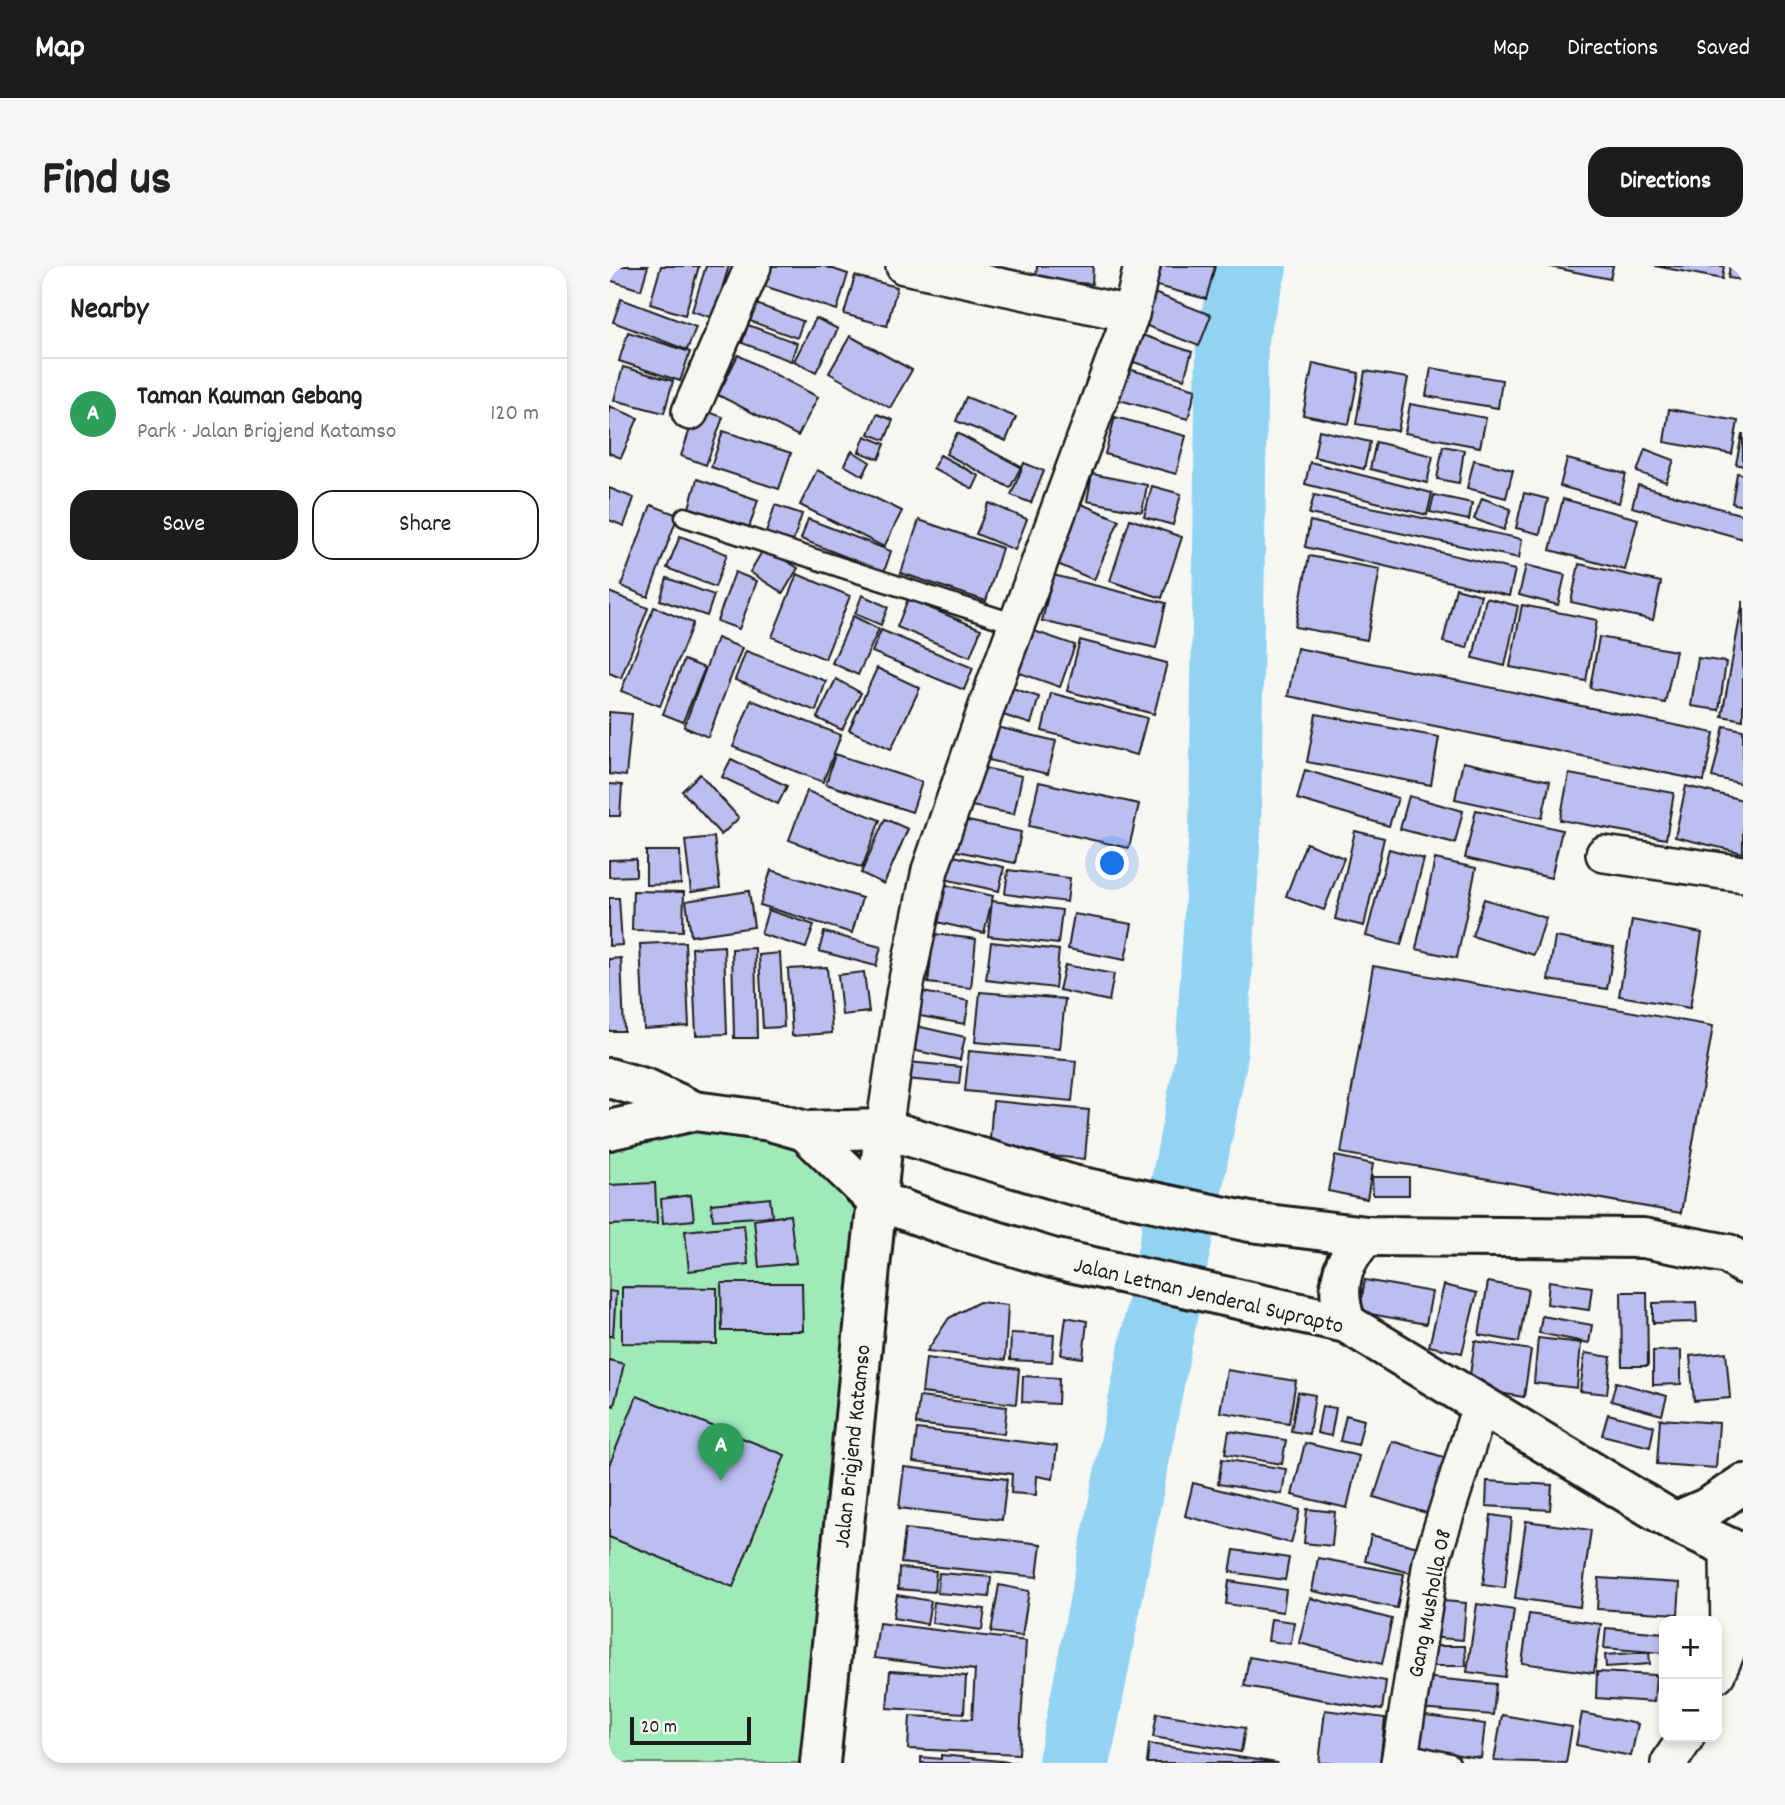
<!DOCTYPE html>
<html lang="en">
<head>
<meta charset="utf-8">
<style>
  body { margin:0; font-family:Dekko,sans-serif; background:#f6f6f6; color:#202124 }
  .controls { position:absolute; right:21px; bottom:21px; display:grid; overflow:hidden; border-radius:14px; box-shadow:0 4px 10px #0003 }
  .controls button { width:63px; height:63px; display:grid; place-items:center; padding:0; border:0; border-bottom:2px solid #e0e0e0; background:#fff; color:#202124; font:35px sans-serif }
  .scale { position:absolute; left:21px; bottom:18px; width:121px; box-sizing:border-box; padding-left:7px; border:4px solid #1c1c1c; border-top:0; font-size:19px; line-height:24px; white-space:nowrap; color:#1c1c1c; -webkit-text-stroke:5px #f6f6f2; paint-order:stroke }
  .you { position:absolute; left:504px; top:598px; width:24px; height:24px; margin:-18px; border:5px solid #fff; border-radius:50%; background:#1a73e8; box-shadow:0 0 0 10px #1a73e833 }
  .badge { display:grid; place-items:center; width:46px; height:46px; border-radius:50%; background:#1c1c1c; color:#fff; font-size:23px; font-weight:700 }
  .pin { position:absolute; translate:-50% -58px; filter:drop-shadow(0 2px 4px #0008) }
  .pin::after { content:''; position:absolute; top:37px; width:24px; height:21px; background:inherit; clip-path:polygon(0 0,100% 0,50% 100%) }
  .list { margin:0; padding:0; list-style:none }
  h2 { display:flex; justify-content:space-between; align-items:center; height:91px; margin:0; padding:0 28px; font-size:30px }
  h2 small { font-size:23px; font-weight:400; color:#757577 }
  .list li { display:grid; grid-template-columns:46px 1fr auto; gap:21px; align-items:center; box-sizing:border-box; height:112px; padding:0 28px; border-top:2px solid #e0e0e0 }
  .list b { display:block; font-size:26px; white-space:nowrap }
  .list p { margin:0; font-size:23px; white-space:nowrap; color:#757577 }
  .list em { font-size:23px; font-style:normal; color:#757577 }
  .actions { display:flex; gap:14px; padding:21px 28px }
  .actions a { flex:1; padding:16px 0; border:2px solid #1c1c1c; border-radius:21px; text-align:center; font-size:24px; color:#1c1c1c }
  .actions .main { background:#1c1c1c; color:#fff }
  .map { position:relative; flex:none; width:1134px; height:1497px; overflow:hidden; border-radius:21px }
  header { display:flex; align-items:center; gap:42px; box-sizing:border-box; height:98px; padding:0 35px; background:#1c1c1c; color:#fff }
  header strong { font-size:33px }
  nav { display:flex; gap:38px; margin-inline-start:auto; font-size:24px }
  .intro { display:flex; align-items:center; justify-content:space-between; box-sizing:border-box; height:168px; padding:0 42px }
  h1 { margin:0; font-size:49px }
  .button { padding:18px 32px; border-radius:21px; background:#1c1c1c; color:#fff; font-size:24px; font-weight:700 }
  main { display:flex; gap:42px; padding:0 42px }
  aside { flex:1; background:#fff; border-radius:21px; box-shadow:0 4px 10px #0003 }
  .map>svg:first-child { display:block }
  .green { fill:#a0eab9; stroke:#5e836a; stroke-width:2 }
  .lines { fill:none; stroke-linecap:round; stroke-linejoin:round }
  .river { stroke:#92d3f4; stroke-width:72 }
  .building { fill:#bcbef0; stroke:#1c1c1c; stroke-width:2 }
  .lane-casing { stroke:#1c1c1c; stroke-width:23 }
  .street-casing { stroke:#1c1c1c; stroke-width:40 }
  .secondary-casing { stroke:#1c1c1c; stroke-width:44 }
  .lane { stroke:#f6f6f2; stroke-width:18 }
  .street { stroke:#f6f6f2; stroke-width:35 }
  .secondary { stroke:#f6f6f2; stroke-width:38 }
  .labels { text-anchor:middle; stroke-width:5; stroke-linejoin:round; paint-order:stroke }
  .street-label { font-size:23px; fill:#1c1c1c; stroke:#f6f6f2 }
</style>
</head>
<body>
<header>
<strong>Map</strong>
<nav><a>Map</a><a>Directions</a><a>Saved</a></nav>
</header>
<div class="intro"><h1>Find us</h1><a class="button">Directions</a></div>
<main>
<aside>
<h2>Nearby<small></small></h2>
<ul class="list">
<li><span class="badge" style="background:#2e9e5b">A</span><div><b>Taman Kauman Gebang</b><p>Park · Jalan Brigjend Katamso</p></div><em>120 m</em></li>
</ul>
<div class="actions"><a class="main">Save</a><a>Share</a></div>
</aside>
<div class="map">
<svg width="1134" height="1497" viewBox="0 0 1134 1497">
  <rect width="100%" height="100%" fill="#f6f6f2"/>
  <filter id="ink" filterUnits="userSpaceOnUse"><feTurbulence type="fractalNoise" baseFrequency=".0143" numOctaves="2"/><feDisplacementMap in="SourceGraphic" scale="14" xChannelSelector="R" yChannelSelector="G"/><feConvolveMatrix kernelMatrix="1 2 1 2 8 2 1 2 1" color-interpolation-filters="sRGB"/></filter>
  <g filter="url(#ink)">
    <path class="green" d="M37,846L185,877L251,932L196,1497H0V870Z"/>
    <g class="lines">
      <path class="river" d="M465,1497L602,794L616,565L623,69L642,0"/>
    </g>
    <g class="building">
      <path d="M0,0H39L32,24L0,14Z"/>
      <path d="M52,0H90L76,49L41,38Z"/>
      <path d="M97,0H120L104,52L83,45Z"/>
      <path d="M151,0H215L239,8L228,44L146,17Z"/>
      <path d="M428,0H484L483,18L427,14Z"/>
      <path d="M550,0H606L597,33L545,19Z"/>
      <path d="M937,0H1004L1001,13Z"/>
      <path d="M1046,0H1115L1113,13Z"/>
      <path d="M1121,0H1134V14L1119,12Z"/>
      <path d="M246,10L288,21L278,60L235,48Z"/>
      <path d="M545,27L602,49L590,80L533,58Z"/>
      <path d="M12,33L87,61L78,84L4,56Z"/>
      <path d="M147,38L194,55L188,72L141,55Z"/>
      <path d="M207,52L229,63L207,106L185,95Z"/>
      <path d="M139,59L188,77L182,95L133,77Z"/>
      <path d="M19,66L81,86L71,115L10,95Z"/>
      <path d="M530,68L583,86L575,113L522,95Z"/>
      <path d="M241,70L303,104L281,142L220,107Z"/>
      <path d="M129,89L209,131L189,170L109,129Z"/>
      <path d="M704,97L750,107L740,158L694,149Z"/>
      <path d="M14,101L64,115L55,147L5,134Z"/>
      <path d="M516,102L587,123L579,153L507,133Z"/>
      <path d="M822,102L893,114L889,142L817,130Z"/>
      <path d="M756,105L799,112L789,165L747,158Z"/>
      <path d="M357,131L407,151L397,175L347,155Z"/>
      <path d="M801,138L877,152L871,181L796,167Z"/>
      <path d="M0,140L29,152L12,192L0,187Z"/>
      <path d="M88,142L114,151L97,199L72,190Z"/>
      <path d="M1060,143L1129,155L1123,188L1055,176Z"/>
      <path d="M268,148L284,154L276,174L260,168Z"/>
      <path d="M506,151L577,170L567,208L496,188Z"/>
      <path d="M710,164L761,176L755,203L705,191Z"/>
      <path d="M114,165L182,187L170,223L102,201Z"/>
      <path d="M348,167L412,201L401,222L337,188Z"/>
      <path d="M1133,168H1134V200L1127,198Z"/>
      <path d="M256,170L276,178L270,193L250,186Z"/>
      <path d="M767,176L824,190L818,217L761,203Z"/>
      <path d="M834,180L855,184L850,217L828,213Z"/>
      <path d="M1036,183L1065,194L1057,216L1028,206Z"/>
      <path d="M243,185L261,196L254,210L235,199Z"/>
      <path d="M331,189L370,210L364,223L324,202Z"/>
      <path d="M958,193L1017,208L1010,237L951,220Z"/>
      <path d="M865,194L904,204L897,232L858,222Z"/>
      <path d="M701,196L823,227L818,249L696,218Z"/>
      <path d="M415,197L435,205L422,237L402,229Z"/>
      <path d="M208,204L293,245L275,281L191,239Z"/>
      <path d="M1128,207L1134,208V240L1123,237Z"/>
      <path d="M483,208L538,219L533,246L478,235Z"/>
      <path d="M88,213L149,234L140,262L80,242Z"/>
      <path d="M1029,219L1134,249V273L1023,241Z"/>
      <path d="M543,220L572,228L564,259L535,251Z"/>
      <path d="M0,222L25,232L15,260L0,254Z"/>
      <path d="M915,227L939,233L931,268L907,262Z"/>
      <path d="M705,229L913,273L910,292L700,248Z"/>
      <path d="M825,229L863,237L860,254L821,246Z"/>
      <path d="M873,232L902,243L895,264L865,253Z"/>
      <path d="M954,233L1029,253L1016,304L941,284Z"/>
      <path d="M380,237L418,253L406,284L367,268Z"/>
      <path d="M470,237L510,254L485,314L444,296Z"/>
      <path d="M42,239L69,249L39,331L12,320Z"/>
      <path d="M166,239L193,248L183,279L156,270Z"/>
      <path d="M199,253L282,285L275,306L192,273Z"/>
      <path d="M521,253L573,271L553,332L501,315Z"/>
      <path d="M310,254L393,282L377,335L292,307Z"/>
      <path d="M701,255L906,304L900,330L696,281Z"/>
      <path d="M71,270L118,288L106,321L58,302Z"/>
      <path d="M155,282L189,302L174,327L141,306Z"/>
      <path d="M700,290L771,303L758,374L686,361Z"/>
      <path d="M970,298L1052,316L1044,354L962,336Z"/>
      <path d="M917,299L956,309L949,339L910,329Z"/>
      <path d="M126,306L148,315L130,363L108,355Z"/>
      <path d="M188,308L241,330L216,393L163,371Z"/>
      <path d="M444,309L557,337L547,382L433,355Z"/>
      <path d="M58,312L105,329L98,350L51,334Z"/>
      <path d="M847,322L872,329L858,382L834,376Z"/>
      <path d="M0,326L39,342L12,412L0,407Z"/>
      <path d="M253,329L279,341L272,359L246,348Z"/>
      <path d="M877,332L909,340L896,400L864,392Z"/>
      <path d="M299,333L372,363L361,391L288,361Z"/>
      <path d="M1134,335V454L1113,450Z"/>
      <path d="M913,339L988,354L977,415L901,401Z"/>
      <path d="M45,341L84,357L51,440L12,425Z"/>
      <path d="M244,350L270,363L249,409L223,397Z"/>
      <path d="M272,364L364,402L355,424L263,386Z"/>
      <path d="M422,364L466,379L451,421L408,406Z"/>
      <path d="M990,371L1067,385L1056,437L981,422Z"/>
      <path d="M108,372L133,382L99,471L75,461Z"/>
      <path d="M471,374L558,397L545,448L458,425Z"/>
      <path d="M688,382L1105,467L1095,515L679,430Z"/>
      <path d="M137,385L217,415L207,445L126,414Z"/>
      <path d="M1089,392L1117,396L1110,444L1082,440Z"/>
      <path d="M75,394L96,402L74,456L54,448Z"/>
      <path d="M268,402L311,422L282,483L240,464Z"/>
      <path d="M227,413L252,427L233,464L208,452Z"/>
      <path d="M400,421L430,431L422,458L391,448Z"/>
      <path d="M442,427L538,452L528,489L433,465Z"/>
      <path d="M142,434L232,469L214,516L124,481Z"/>
      <path d="M0,446L23,448L17,510L0,508Z"/>
      <path d="M707,448L830,471L822,519L698,496Z"/>
      <path d="M1115,460L1134,464V518L1103,511Z"/>
      <path d="M388,461L447,475L439,508L380,494Z"/>
      <path d="M226,488L313,516L303,546L217,518Z"/>
      <path d="M122,493L178,520L169,538L113,511Z"/>
      <path d="M854,496L941,515L933,552L846,533Z"/>
      <path d="M370,501L413,510L405,548L362,540Z"/>
      <path d="M696,504L789,532L780,560L688,533Z"/>
      <path d="M91,508L130,552L112,569L73,525Z"/>
      <path d="M960,508L1065,527L1057,573L951,554Z"/>
      <path d="M430,516L530,538L520,582L420,560Z"/>
      <path d="M0,518L13,519L11,550H0Z"/>
      <path d="M1077,520L1134,534V587L1066,571Z"/>
      <path d="M198,525L271,554L253,602L180,574Z"/>
      <path d="M800,530L854,545L846,577L791,563Z"/>
      <path d="M867,544L953,564L942,612L856,592Z"/>
      <path d="M276,553L299,563L275,618L252,607Z"/>
      <path d="M349,553L412,566L406,597L343,584Z"/>
      <path d="M746,565L775,572L755,660L726,653Z"/>
      <path d="M105,571L111,622L82,626L76,574Z"/>
      <path d="M697,577L735,592L715,644L677,630Z"/>
      <path d="M780,583L815,593L792,679L757,670Z"/>
      <path d="M37,585H71L72,618L37,619Z"/>
      <path d="M340,589L395,601L390,625L335,613Z"/>
      <path d="M27,593V610L0,611V594Z"/>
      <path d="M826,593L867,602L848,692L807,683Z"/>
      <path d="M162,604L253,632L243,667L151,639Z"/>
      <path d="M399,604L461,612L458,636L396,628Z"/>
      <path d="M333,618L384,630L375,667L324,655Z"/>
      <path d="M24,625L75,626L74,665L23,664Z"/>
      <path d="M140,625L145,661L82,670L77,635Z"/>
      <path d="M0,632H10L13,679L0,680Z"/>
      <path d="M875,633L937,652L925,689L863,670Z"/>
      <path d="M383,635L453,644L449,678L379,670Z"/>
      <path d="M159,644L205,659L197,682L152,668Z"/>
      <path d="M465,648L523,658L516,694L459,683Z"/>
      <path d="M1023,654L1093,667L1081,742L1010,730Z"/>
      <path d="M215,666L272,681L267,700L210,685Z"/>
      <path d="M325,668L367,673L362,722L319,717Z"/>
      <path d="M946,671L1005,681L998,723L939,714Z"/>
      <path d="M76,676L80,760L35,763L31,678Z"/>
      <path d="M382,676L450,684L446,722L377,714Z"/>
      <path d="M115,680L118,768L87,769L83,682Z"/>
      <path d="M146,682L148,772H125L123,683Z"/>
      <path d="M171,687L175,761L154,762L150,689Z"/>
      <path d="M12,692L15,765H0V693Z"/>
      <path d="M456,699L505,708L500,735L450,724Z"/>
      <path d="M764,700L1104,760L1072,947L732,887Z"/>
      <path d="M218,701L223,767L183,770L179,703Z"/>
      <path d="M255,706L260,746L233,749L229,709Z"/>
      <path d="M309,725L360,735L356,758L305,749Z"/>
      <path d="M371,726L456,733L451,783L366,776Z"/>
      <path d="M303,759L356,771L351,794L298,783Z"/>
      <path d="M360,785L467,795L463,835L356,825Z"/>
      <path d="M299,796L352,801L350,818L297,813Z"/>
      <path d="M384,835L480,844L476,893L380,885Z"/>
      <path d="M726,890L764,898L758,933L719,925Z"/>
      <path d="M763,911H800V929H764Z"/>
      <path d="M46,917L48,957L0,959V919Z"/>
      <path d="M82,929L85,954L54,957L52,933Z"/>
      <path d="M161,932L163,950L104,954L102,938Z"/>
      <path d="M181,949L187,997L150,1001L145,954Z"/>
      <path d="M135,959L139,998L80,1005L76,965Z"/>
      <path d="M756,1014L823,1026L817,1058L750,1046Z"/>
      <path d="M940,1015L983,1021L980,1044L938,1038Z"/>
      <path d="M879,1016L919,1023L910,1076L870,1069Z"/>
      <path d="M112,1017H193L194,1065H113Z"/>
      <path d="M835,1019L868,1027L853,1087L820,1080Z"/>
      <path d="M13,1021L108,1022V1078L13,1077Z"/>
      <path d="M0,1025L7,1026L4,1070H0Z"/>
      <path d="M1012,1026H1038L1039,1100H1013Z"/>
      <path d="M370,1036L399,1039L396,1094L318,1085L340,1052Z"/>
      <path d="M1087,1036L1088,1056L1044,1057V1037Z"/>
      <path d="M933,1050L983,1059L980,1077L930,1067Z"/>
      <path d="M457,1051L478,1055L474,1092L452,1089Z"/>
      <path d="M402,1067L445,1069L443,1096L401,1094Z"/>
      <path d="M929,1072L972,1077L968,1122L925,1117Z"/>
      <path d="M866,1075L922,1084L915,1131L859,1122Z"/>
      <path d="M1072,1084V1118L1044,1119V1085Z"/>
      <path d="M1117,1086L1121,1132L1085,1135L1081,1090Z"/>
      <path d="M976,1087L1002,1091L998,1128L971,1125Z"/>
      <path d="M317,1092L410,1103L407,1138L313,1127Z"/>
      <path d="M0,1094L15,1098L5,1140L0,1138Z"/>
      <path d="M618,1104L687,1115L680,1157L611,1146Z"/>
      <path d="M414,1110L450,1112L449,1138L413,1136Z"/>
      <path d="M1007,1116L1058,1130L1053,1149L1002,1135Z"/>
      <path d="M689,1126L706,1129L700,1168L682,1165Z"/>
      <path d="M28,1130L176,1189L124,1321L0,1271V1200Z"/>
      <path d="M310,1131L398,1141L395,1168L307,1158Z"/>
      <path d="M713,1140L727,1142L722,1170L708,1167Z"/>
      <path d="M999,1148L1045,1160L1041,1181L993,1169Z"/>
      <path d="M737,1149L755,1154L749,1179L731,1175Z"/>
      <path d="M1051,1153L1110,1157L1107,1202L1048,1198Z"/>
      <path d="M308,1163L448,1180L444,1213L428,1210L427,1229L402,1227L403,1208L304,1196Z"/>
      <path d="M620,1165L677,1174L673,1198L616,1188Z"/>
      <path d="M783,1175L844,1194L827,1250L765,1231Z"/>
      <path d="M696,1177L750,1190L738,1242L683,1229Z"/>
      <path d="M613,1193L677,1203L673,1228L609,1218Z"/>
      <path d="M295,1201L398,1213L393,1254L290,1242Z"/>
      <path d="M878,1215L943,1219L941,1244L877,1240Z"/>
      <path d="M584,1217L691,1244L682,1277L576,1250Z"/>
      <path d="M698,1243L726,1246L723,1280L695,1277Z"/>
      <path d="M882,1249L903,1252L896,1322L874,1319Z"/>
      <path d="M917,1255L982,1264L971,1341L906,1332Z"/>
      <path d="M296,1263L432,1278L428,1311L292,1297Z"/>
      <path d="M762,1269L809,1281L802,1307L756,1295Z"/>
      <path d="M625,1284L680,1292L676,1314L621,1306Z"/>
      <path d="M709,1292L795,1308L788,1342L703,1325Z"/>
      <path d="M290,1302L327,1305L325,1326L289,1323Z"/>
      <path d="M330,1307L382,1311L380,1331L328,1327Z"/>
      <path d="M990,1312L1071,1317L1069,1348L988,1343Z"/>
      <path d="M620,1315L677,1324L674,1346L617,1338Z"/>
      <path d="M390,1319L420,1325L413,1370L382,1366Z"/>
      <path d="M288,1329L322,1335L318,1358L284,1352Z"/>
      <path d="M701,1332L783,1353L773,1398L690,1377Z"/>
      <path d="M823,1334L857,1337L854,1374L819,1371Z"/>
      <path d="M325,1336L376,1343L373,1364L323,1357Z"/>
      <path d="M868,1338L905,1344L896,1411L858,1406Z"/>
      <path d="M920,1348L992,1358L985,1407L913,1397Z"/>
      <path d="M662,1353L685,1356L682,1378L659,1375Z"/>
      <path d="M270,1357L417,1375L410,1488L299,1483L301,1450L363,1453L366,1404L265,1392Z"/>
      <path d="M997,1362L1055,1367V1387L995,1382Z"/>
      <path d="M814,1380H856L857,1400H814Z"/>
      <path d="M1040,1386L1041,1398L997,1401L996,1389Z"/>
      <path d="M640,1391L777,1415L773,1444L635,1420Z"/>
      <path d="M281,1405L357,1410L355,1447L278,1442Z"/>
      <path d="M988,1406L1047,1409L1045,1436L987,1432Z"/>
      <path d="M813,1411L887,1418L884,1449L810,1443Z"/>
      <path d="M716,1444L776,1452L771,1497H710Z"/>
      <path d="M548,1447L636,1462L632,1486L544,1471Z"/>
      <path d="M973,1447L1029,1458L1022,1490L967,1479Z"/>
      <path d="M810,1449L876,1458L872,1492L806,1483Z"/>
      <path d="M893,1449L963,1461L957,1497L885,1495Z"/>
      <path d="M540,1478L669,1497H538Z"/>
      <path d="M332,1489L411,1497H312V1491L332,1493Z"/>
    </g>
    <g class="lines">
      <g class="lane-casing">
        <g id="lane">
          <path d="M76,251L407,358"/>
          <path d="M792,1486L841,1497"/>
        </g>
      </g>
      <g class="street-casing">
        <g id="street">
          <path d="M295,0L522,48"/>
          <path d="M81,146L144,0"/>
          <path d="M995,588L1134,608"/>
          <path d="M275,863L296,723L321,604L386,417L522,48L533,0"/>
          <path d="M1108,1408L1120,1381L1119,1283"/>
          <path d="M790,1497L822,1296L871,1140"/>
          <path d="M1060,1497L1077,1471"/>
        </g>
      </g>
      <g class="secondary-casing">
        <g id="secondary">
          <path d="M0,812L38,823L85,845L161,855L196,865L275,863L464,919L641,956L758,970L1034,972L1119,988L1134,998"/>
          <path d="M0,864L85,845"/>
          <path d="M196,865L267,934L341,961L443,992L737,1057L1066,1256L1134,1288"/>
          <path d="M737,1057C725,1022 731,995 758,970"/>
          <path d="M1066,1256L1100,1241L1134,1218"/>
          <path d="M211,1497L275,863"/>
        </g>
      </g>
      <use href="#lane" class="lane"/>
      <use href="#street" class="street"/>
      <use href="#secondary" class="secondary"/>
    </g>
  </g>
  <g class="labels">
    <g class="street-label">
      <text transform="translate(600 1028) rotate(13)" y="8">Jalan Letnan Jenderal Suprapto</text>
      <text transform="translate(242 1180) rotate(-84)" y="8">Jalan Brigjend Katamso</text>
      <text transform="translate(819 1337) rotate(-79)" y="8">Gang Musholla 08</text>
    </g>
  </g>
</svg>
<div class="controls">
<button>+</button>
<button>−</button>
</div>
<div class="scale">20 m</div>
<div class="you"></div>
<div class="pin badge" style="left:112px;top:1215px;background:#2e9e5b">A</div>
</div>
</main>
</body>
</html>
